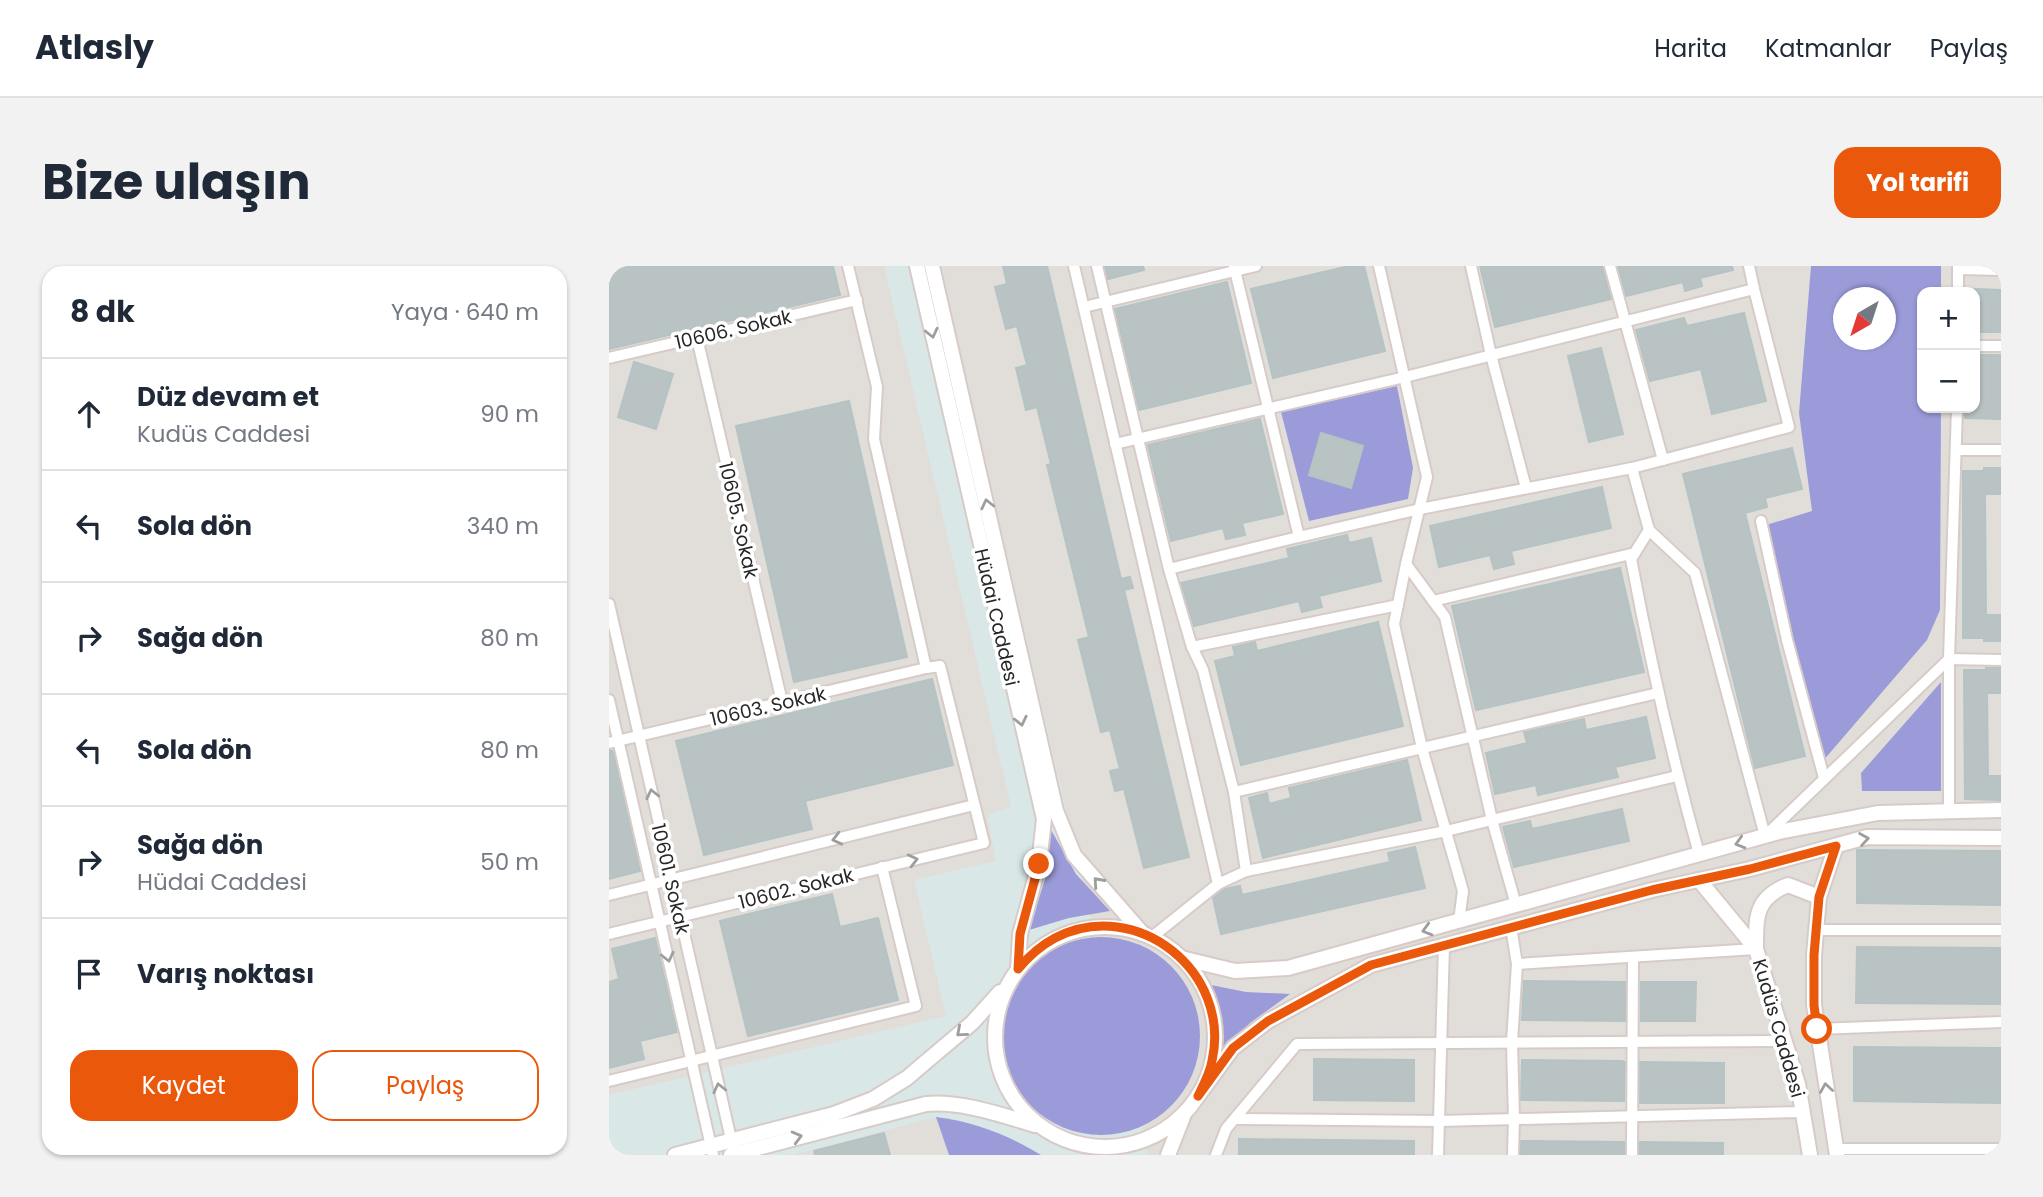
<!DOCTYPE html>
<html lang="tr">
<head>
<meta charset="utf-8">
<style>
  body { margin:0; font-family:Poppins,sans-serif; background:#f2f2f3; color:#1f2937 }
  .controls { position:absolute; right:21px; top:21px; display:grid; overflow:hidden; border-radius:14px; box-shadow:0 2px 5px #0004 }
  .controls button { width:63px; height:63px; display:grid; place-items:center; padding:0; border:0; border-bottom:2px solid #e0e1e3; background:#fff; color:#1f2937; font:35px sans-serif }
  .compass { position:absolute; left:1224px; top:21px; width:63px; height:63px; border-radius:50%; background:#fff; box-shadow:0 2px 5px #0004; rotate:219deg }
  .stop { position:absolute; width:21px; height:21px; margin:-16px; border:5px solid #ea580c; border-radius:50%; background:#fff }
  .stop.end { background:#ea580c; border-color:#fff; box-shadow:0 2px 7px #0008 }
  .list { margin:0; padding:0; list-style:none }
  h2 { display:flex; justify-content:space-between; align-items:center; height:91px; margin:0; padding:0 28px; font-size:30px }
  h2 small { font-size:23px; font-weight:400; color:#747a83 }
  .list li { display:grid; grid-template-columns:46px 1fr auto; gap:21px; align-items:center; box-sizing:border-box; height:112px; padding:0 28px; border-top:2px solid #e0e1e3 }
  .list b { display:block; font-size:26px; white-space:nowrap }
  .list p { margin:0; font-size:23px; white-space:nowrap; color:#747a83 }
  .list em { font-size:23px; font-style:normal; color:#747a83 }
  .actions { display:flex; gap:14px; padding:21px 28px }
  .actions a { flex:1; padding:16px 0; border:2px solid #ea580c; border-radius:21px; text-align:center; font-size:24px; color:#ea580c }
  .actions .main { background:#ea580c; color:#fff }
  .icon { flex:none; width:38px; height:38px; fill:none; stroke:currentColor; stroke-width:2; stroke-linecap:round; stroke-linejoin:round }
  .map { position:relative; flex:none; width:1392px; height:889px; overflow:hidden; border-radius:21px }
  header { display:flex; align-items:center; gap:42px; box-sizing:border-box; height:98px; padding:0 35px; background:#fff; border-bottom:2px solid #e0e1e3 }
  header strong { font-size:33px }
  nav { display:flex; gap:38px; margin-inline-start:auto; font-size:24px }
  .intro { display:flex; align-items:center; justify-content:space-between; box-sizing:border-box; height:168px; padding:0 42px }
  h1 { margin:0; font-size:49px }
  .button { padding:18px 32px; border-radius:21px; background:#ea580c; color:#fff; font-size:24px; font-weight:700 }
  main { display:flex; gap:42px; padding:0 42px }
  aside { flex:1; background:#fff; border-radius:21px; box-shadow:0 2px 5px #0004 }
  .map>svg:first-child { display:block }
  .industrial { fill:#e1deda; fill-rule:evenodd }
  .green { fill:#9b9bda; fill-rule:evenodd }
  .building { fill:#b9c3c3; stroke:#b4c3c3; stroke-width:2 }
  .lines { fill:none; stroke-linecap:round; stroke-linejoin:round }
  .minor-casing { stroke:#d7cbc8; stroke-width:14 }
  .tertiary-casing { stroke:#d7cbc8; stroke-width:18 }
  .minor { stroke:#fff; stroke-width:10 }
  .tertiary { stroke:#fff; stroke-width:14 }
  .oneway { stroke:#9e9e9e }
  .route { stroke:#ea580c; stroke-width:9 }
  .labels { text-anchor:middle; stroke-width:7; stroke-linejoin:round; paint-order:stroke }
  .street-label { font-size:19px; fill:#272727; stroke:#fff }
</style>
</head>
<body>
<header>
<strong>Atlasly</strong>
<nav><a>Harita</a><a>Katmanlar</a><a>Paylaş</a></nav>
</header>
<div class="intro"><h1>Bize ulaşın</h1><a class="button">Yol tarifi</a></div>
<main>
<aside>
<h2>8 dk<small>Yaya · 640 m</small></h2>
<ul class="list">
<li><svg class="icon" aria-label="ahead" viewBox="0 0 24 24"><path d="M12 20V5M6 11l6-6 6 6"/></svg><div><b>Düz devam et</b><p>Kudüs Caddesi</p></div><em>90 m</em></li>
<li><svg class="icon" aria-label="left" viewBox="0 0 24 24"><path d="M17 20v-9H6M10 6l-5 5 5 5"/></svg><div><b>Sola dön</b></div><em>340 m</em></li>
<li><svg class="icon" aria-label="right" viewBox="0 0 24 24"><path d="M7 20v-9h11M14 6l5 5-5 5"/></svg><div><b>Sağa dön</b></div><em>80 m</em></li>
<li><svg class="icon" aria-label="left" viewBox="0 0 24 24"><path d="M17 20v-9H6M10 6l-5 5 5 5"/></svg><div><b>Sola dön</b></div><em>80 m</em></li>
<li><svg class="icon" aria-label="right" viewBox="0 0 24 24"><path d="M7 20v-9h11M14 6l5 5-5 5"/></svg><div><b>Sağa dön</b><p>Hüdai Caddesi</p></div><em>50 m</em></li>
<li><svg class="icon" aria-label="arrive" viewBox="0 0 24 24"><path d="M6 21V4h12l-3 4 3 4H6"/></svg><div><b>Varış noktası</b></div></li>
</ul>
<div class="actions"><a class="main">Kaydet</a><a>Paylaş</a></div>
</aside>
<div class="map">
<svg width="1392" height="889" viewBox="0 0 1392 889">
  <rect width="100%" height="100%" fill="#d9e8e7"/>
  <g class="industrial">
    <path d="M0,0H275L402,541L378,548L387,595L305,614L337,750L0,829Z"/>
    <path d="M331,0H1392V889H539L508,764ZM1313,26H1366V142H1313ZM1234,32H1276V74H1234Z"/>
    <path d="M327,851L340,889H183Z"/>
  </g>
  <g class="green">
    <path d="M1202,0H1332V26H1313V142H1332L1331,344L1318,374L1213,496L1154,260L1203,245L1190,147ZM1234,32H1276V74H1234Z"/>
    <path d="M788,120L804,202L799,233L700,255L672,146Z"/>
    <path d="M1332,416V525H1253L1252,507Z"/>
    <path d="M441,562L467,608L501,645L460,652L420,664L436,613Z"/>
    <circle cx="492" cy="770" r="99"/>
    <path d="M597,718L637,726L681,728L641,757L608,791V755Z"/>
    <path d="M327,851C364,855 401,870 432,889H340Z"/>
  </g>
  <g class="building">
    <path d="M0,0H224L231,29L0,83Z"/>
    <path d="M394,0H438L512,313L521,311L524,322L515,324L580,591L535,602L515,523L506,525L501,505L511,503L501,464L492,466L469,374L480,371L438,199L442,198L428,141L417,144L407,102L418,99L408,60L397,63L386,21L398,18Z"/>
    <path d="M496,0H534L535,4L499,13Z"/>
    <path d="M740,0H755L776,85L664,112L642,23Z"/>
    <path d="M871,0H993L1002,33L886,61Z"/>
    <path d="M1009,0H1123L1124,4L1091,12L1093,20L1076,25L1074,16L1017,30Z"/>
    <path d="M618,16L642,117L530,144L506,43Z"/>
    <path d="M1366,23L1392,24V66H1366Z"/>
    <path d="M1135,47L1157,135L1103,148L1092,103L1041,115L1027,64L1075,52L1078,60Z"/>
    <path d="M992,82L1014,168L980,176L959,90Z"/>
    <path d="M1366,89H1392V153L1356,152V142H1366Z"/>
    <path d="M25,96L64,108L47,163L9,151Z"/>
    <path d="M240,135L298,391L185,416L127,160Z"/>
    <path d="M651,153L674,248L633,257L636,269L617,273L614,262L562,275L539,179Z"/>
    <path d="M712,167L754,180L742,222L700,209Z"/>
    <path d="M1183,182L1193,223L1156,232L1158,241L1136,247L1196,490L1146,502L1074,208Z"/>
    <path d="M1375,202H1392V228H1376L1377,349H1392V375H1375V372H1354V205H1375Z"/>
    <path d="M993,221L1002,262L902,285L905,298L885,303L881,289L830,301L821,260Z"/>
    <path d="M738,269L740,277L762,272L772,315L710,330L713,341L693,346L690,335L585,360L572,317L680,292L678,283Z"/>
    <path d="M1011,302L1035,406L867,444L843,340Z"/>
    <path d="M769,356L794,460L632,499L606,395L626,390L624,381L646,376L648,385Z"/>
    <path d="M1377,402H1392V427H1378L1379,510H1392V534L1356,533L1355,404H1377Z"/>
    <path d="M323,413L344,499L196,535L203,563L95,589L67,475Z"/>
    <path d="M1037,451L1046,492L1006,501L1009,511L929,529L927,519L886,528L877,487L918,477L915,466L975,453L977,464Z"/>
    <path d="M0,485H4L31,605L0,613Z"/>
    <path d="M798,494L812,554L654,592L640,532L658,527L660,538L682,532L680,522Z"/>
    <path d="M1013,543L1020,575L905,601L894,561L921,555L923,563Z"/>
    <path d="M806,581L816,622L612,668L604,632L616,623L631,620L633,629L781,596L779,587Z"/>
    <path d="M1248,584L1392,585V639L1248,637Z"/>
    <path d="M223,628L231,661L269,652L289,734L139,770L111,655Z"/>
    <path d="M46,672L68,766L31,775L35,793L0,802V716L10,713L3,683Z"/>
    <path d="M1248,681L1392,682V738L1247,737Z"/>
    <path d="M915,715L1016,716V755L913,754Z"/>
    <path d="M1032,716H1087L1086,755H1032Z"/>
    <path d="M1245,781L1392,782V837L1245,835Z"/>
    <path d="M705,793L805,794V835L705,834Z"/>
    <path d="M913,794L1013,795L1016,796L1015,835L912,834Z"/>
    <path d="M1031,796L1115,797V837H1031Z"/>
    <path d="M275,867L281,889H206L205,885Z"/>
    <path d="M630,873L805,875V889H630Z"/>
    <path d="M912,875L1015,876V889H912Z"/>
    <path d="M1031,876L1114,877V889H1031Z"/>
  </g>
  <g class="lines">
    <g class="minor-casing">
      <g id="minor">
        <path d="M465,0L609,618"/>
        <path d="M488,0L560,303L583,381L594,404L625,526L637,605"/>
        <path d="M625,0L690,271"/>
        <path d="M770,0L818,211L797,298L785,358L813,482L854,625L850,655"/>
        <path d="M862,0L882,89L917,222"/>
        <path d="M1001,0L1054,194"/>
        <path d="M1349,3L1392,4"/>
        <path d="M1349,26V0"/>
        <path d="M475,41L647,0"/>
        <path d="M88,72L173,436"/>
        <path d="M1366,80H1392"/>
        <path d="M0,92L248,34"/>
        <path d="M506,178L796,111L1145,23"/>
        <path d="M1348,184H1392"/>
        <path d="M1023,202L1180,161L1145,23L1140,0"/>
        <path d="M1152,255L1178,374L1215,512"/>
        <path d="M1040,264L1086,307L1156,570L1340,393L1392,394"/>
        <path d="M797,298L836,351L883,554L907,639"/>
        <path d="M560,303L681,273L811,243L1023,202L1040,264L1022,293C1041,393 1063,491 1090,588"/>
        <path d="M824,335L1026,287"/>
        <path d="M0,338L124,882"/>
        <path d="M583,381L789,339"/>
        <path d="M0,434L104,889"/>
        <path d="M0,477L317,402"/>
        <path d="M625,526L1049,427"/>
        <path d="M1340,545V393L1348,142"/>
        <path d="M0,629L365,539"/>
        <path d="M902,661L908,698L1147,683"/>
        <path d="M1207,664H1392"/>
        <path d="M0,668L375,577L331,400L317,402L265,173L268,121L239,0"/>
        <path d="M543,671L609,618L637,605L837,565L1068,510"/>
        <path d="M1208,763L1392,756"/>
        <path d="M0,815L307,740L273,601"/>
        <path d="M626,853L830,855L1194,846"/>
        <path d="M1227,883H1392"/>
        <path d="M607,889L617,863L688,778L1176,775"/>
        <path d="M829,889L835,679"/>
        <path d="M904,889L905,853L903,776L908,698"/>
        <path d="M1023,889L1024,691"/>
      </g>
    </g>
    <g class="tertiary-casing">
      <g id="tertiary">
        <path d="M308,0L435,553L430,598L411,668L409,703"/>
        <path d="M323,0L447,545L465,589L534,668"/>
        <path d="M1227,580L1210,631L1205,689V739L1228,889"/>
        <path d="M1090,614L1147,683L1189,818L1201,889"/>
        <circle cx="496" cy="771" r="110"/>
        <path d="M1147,683C1147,651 1146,632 1179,619L1210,631"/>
        <path d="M572,692L626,705L679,702L1170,566L1269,547L1392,544"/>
        <path d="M589,830L624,782L659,755L762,699L1043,624L1141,603L1258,571L1392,572"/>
        <path d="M66,889L225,848L264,833L298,812L312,800L363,757L391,726"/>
        <path d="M122,889L317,838C353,835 392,849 426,859"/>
        <path d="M559,889L574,851"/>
      </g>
    </g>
    <use href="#minor" class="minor"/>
    <use href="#tertiary" class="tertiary"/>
  </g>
  <defs><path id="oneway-chevron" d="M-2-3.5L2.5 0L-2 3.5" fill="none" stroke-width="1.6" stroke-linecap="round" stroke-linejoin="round" transform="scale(1.75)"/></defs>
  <g class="oneway">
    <use href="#oneway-chevron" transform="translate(323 67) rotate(77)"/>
    <use href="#oneway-chevron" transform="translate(378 238) rotate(-103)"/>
    <use href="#oneway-chevron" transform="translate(412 455) rotate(77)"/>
    <use href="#oneway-chevron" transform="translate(43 528) rotate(-103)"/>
    <use href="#oneway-chevron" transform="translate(228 573) rotate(166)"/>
    <use href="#oneway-chevron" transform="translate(1255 573) rotate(-9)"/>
    <use href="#oneway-chevron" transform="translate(1131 577) rotate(164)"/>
    <use href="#oneway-chevron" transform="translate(304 594) rotate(-14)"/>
    <use href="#oneway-chevron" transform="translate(489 616) rotate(-132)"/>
    <use href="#oneway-chevron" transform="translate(818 664) rotate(164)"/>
    <use href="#oneway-chevron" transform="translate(59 691) rotate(77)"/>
    <use href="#oneway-chevron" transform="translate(352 766) rotate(139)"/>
    <use href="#oneway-chevron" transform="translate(110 822) rotate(-103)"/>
    <use href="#oneway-chevron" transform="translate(1217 822) rotate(-99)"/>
    <use href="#oneway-chevron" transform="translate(188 871) rotate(-15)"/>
  </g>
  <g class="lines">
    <path class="route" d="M430,598L411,668L409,703C420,690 431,680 446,672C528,630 623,706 603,795C601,807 595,818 589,830L624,782L659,755L762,699L1043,624L1141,603L1227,580L1210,631L1205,689V739L1208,763"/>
  </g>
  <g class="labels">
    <g class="street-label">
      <text transform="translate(124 63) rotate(-13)" y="7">10606. Sokak</text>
      <text transform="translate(130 254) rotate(77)" y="7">10605. Sokak</text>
      <text transform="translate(388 351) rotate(77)" y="7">Hüdai Caddesi</text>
      <text transform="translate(159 440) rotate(-13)" y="7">10603. Sokak</text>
      <text transform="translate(62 613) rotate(77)" y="7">10601. Sokak</text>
      <text transform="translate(187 622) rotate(-14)" y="7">10602. Sokak</text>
      <text transform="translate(1170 762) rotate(74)" y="7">Kudüs Caddesi</text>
    </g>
  </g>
</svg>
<div class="controls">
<button>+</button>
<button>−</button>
</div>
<svg class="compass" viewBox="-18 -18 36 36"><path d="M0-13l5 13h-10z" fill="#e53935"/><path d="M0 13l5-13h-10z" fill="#747a83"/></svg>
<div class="stop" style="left:1208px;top:763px"></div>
<div class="stop end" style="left:430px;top:598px"></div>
</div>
</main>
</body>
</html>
